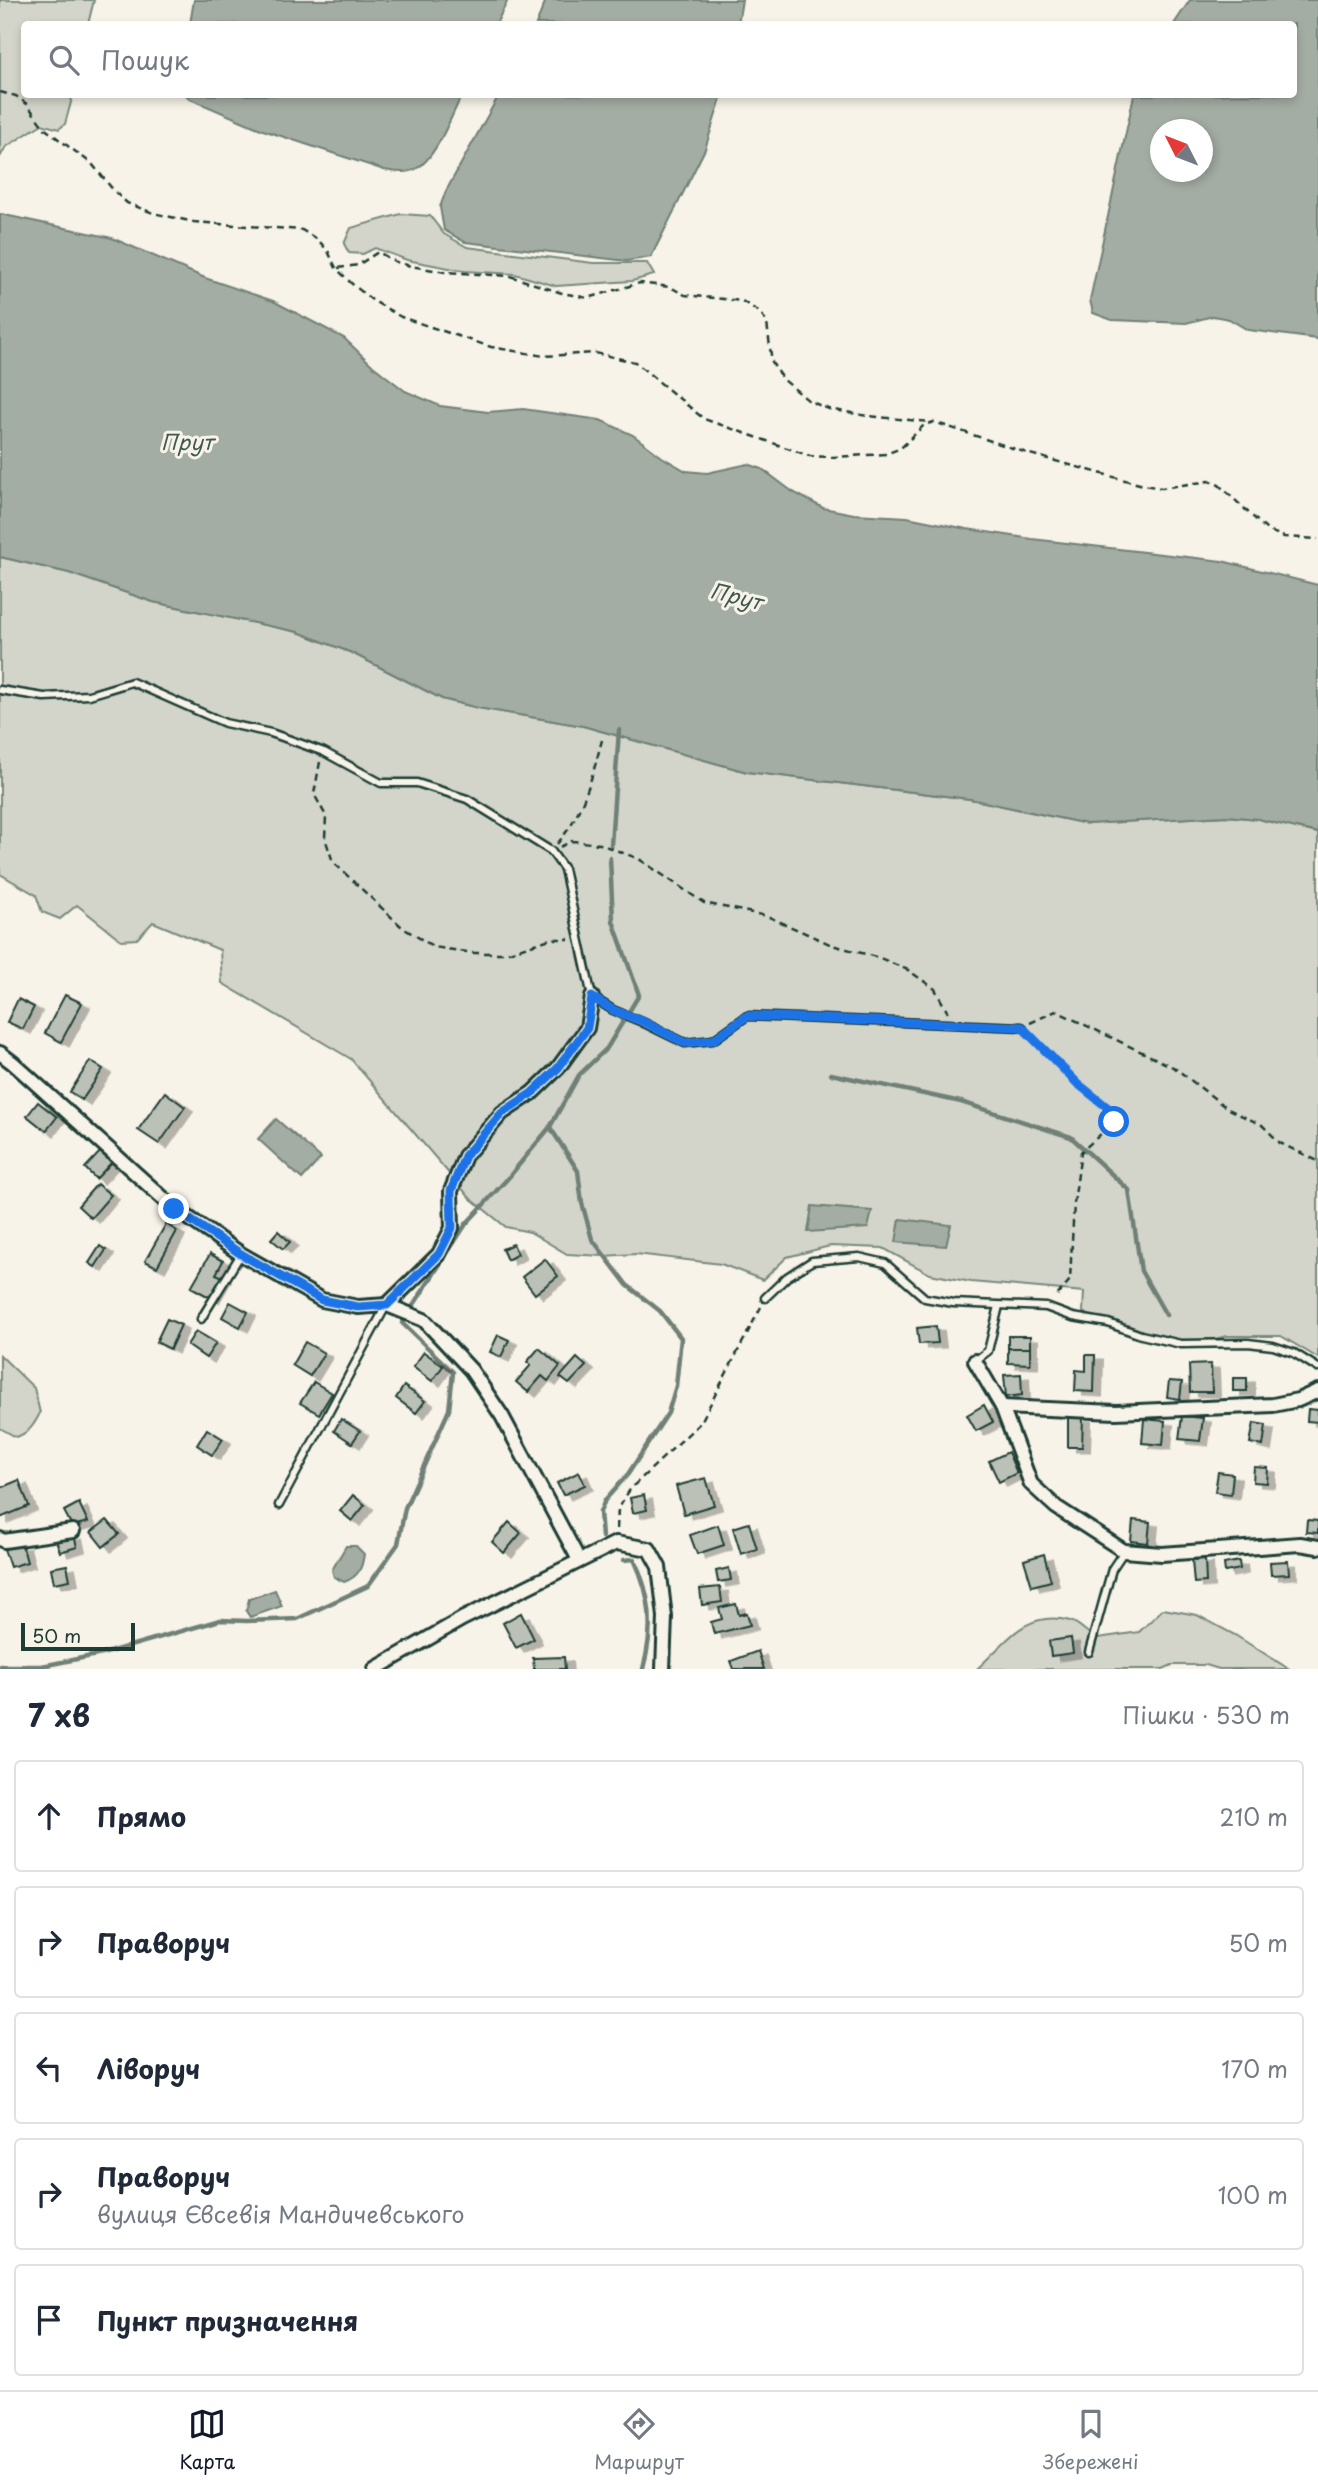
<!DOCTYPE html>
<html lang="uk">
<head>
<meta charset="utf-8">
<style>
  body { margin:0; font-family:"Playpen Sans",sans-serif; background:#f2f2f3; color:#1f2937 }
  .compass { position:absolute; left:1150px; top:119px; width:63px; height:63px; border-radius:50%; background:#fff; box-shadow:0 4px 10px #0003; rotate:312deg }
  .scale { position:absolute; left:21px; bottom:18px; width:114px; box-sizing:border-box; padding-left:7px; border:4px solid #1f3d34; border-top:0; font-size:19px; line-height:24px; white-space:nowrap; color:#1f3d34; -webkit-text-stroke:5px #f7f3e8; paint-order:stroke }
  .stop { position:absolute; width:21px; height:21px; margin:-16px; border:5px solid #1a73e8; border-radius:50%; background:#fff }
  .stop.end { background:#1a73e8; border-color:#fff; box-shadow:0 2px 7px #0008 }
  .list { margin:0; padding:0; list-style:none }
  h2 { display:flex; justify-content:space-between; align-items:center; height:91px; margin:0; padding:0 28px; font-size:30px }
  h2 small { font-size:23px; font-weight:400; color:#747a83 }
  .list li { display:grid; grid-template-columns:46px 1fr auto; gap:21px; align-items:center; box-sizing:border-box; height:112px; margin:0 14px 14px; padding:0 14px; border:2px solid #e0e1e3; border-radius:7px }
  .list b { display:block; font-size:26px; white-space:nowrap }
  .list p { margin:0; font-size:23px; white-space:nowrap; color:#747a83 }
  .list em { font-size:23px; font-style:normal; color:#747a83 }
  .icon { flex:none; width:38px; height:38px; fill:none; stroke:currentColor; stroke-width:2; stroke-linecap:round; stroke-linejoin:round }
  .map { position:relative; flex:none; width:1318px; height:1669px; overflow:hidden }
  .search { position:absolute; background:#fff; box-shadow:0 4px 10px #0003; left:21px; right:21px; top:21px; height:77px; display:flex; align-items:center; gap:18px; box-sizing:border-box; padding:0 24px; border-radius:7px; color:#747a83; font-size:26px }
  .sheet { height:721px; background:#fff }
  nav { display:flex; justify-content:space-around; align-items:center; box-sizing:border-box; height:98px; border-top:2px solid #e0e1e3; background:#fff; font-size:19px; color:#747a83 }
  nav a { display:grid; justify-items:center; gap:4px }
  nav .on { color:#111827 }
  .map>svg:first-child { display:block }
  .green { fill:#d3d5ca; stroke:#79897f; stroke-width:2 }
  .water { fill:#a4ada3; stroke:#6f8077; stroke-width:2; fill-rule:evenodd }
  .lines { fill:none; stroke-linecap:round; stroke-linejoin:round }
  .stream { stroke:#6f8077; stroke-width:4.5 }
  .building { fill:#bbc1b6; stroke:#1f3d34; stroke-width:2; filter:url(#shadow) }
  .service-casing { stroke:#1f3d34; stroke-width:11 }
  .minor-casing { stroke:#1f3d34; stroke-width:18 }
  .path { stroke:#1f3d34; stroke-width:2.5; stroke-dasharray:7 5; stroke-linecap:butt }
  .service { stroke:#f7f3e8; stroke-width:6 }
  .minor { stroke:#f7f3e8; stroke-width:12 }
  .route { stroke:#1a73e8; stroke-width:9 }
  .labels { text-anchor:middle; stroke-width:6; stroke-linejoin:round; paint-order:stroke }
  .water-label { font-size:21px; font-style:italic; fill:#405950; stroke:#f7f3e8 }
</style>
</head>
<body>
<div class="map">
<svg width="1318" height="1669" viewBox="0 0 1318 1669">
  <defs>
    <filter id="shadow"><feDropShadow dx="8" dy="4.5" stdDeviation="0" flood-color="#0004"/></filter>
  </defs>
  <rect width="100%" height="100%" fill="#f7f3e8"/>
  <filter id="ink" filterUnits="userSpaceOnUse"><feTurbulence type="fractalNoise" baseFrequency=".0143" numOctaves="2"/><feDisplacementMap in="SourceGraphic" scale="14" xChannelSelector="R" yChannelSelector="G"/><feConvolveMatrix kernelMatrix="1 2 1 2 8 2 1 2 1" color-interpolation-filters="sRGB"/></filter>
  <g filter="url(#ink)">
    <g class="green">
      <path d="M0,0H94L88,24H24V94L73,95L65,124L59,129L42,124L6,147L0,157Z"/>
      <path d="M401,214L430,216L444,234L467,247L593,263H647L654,275L632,281L556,286L515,274L465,271L407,260L375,248L363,254L349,253L344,244L351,228Z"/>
      <path d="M0,557L69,573L153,602L298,632L352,653L442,699L478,708L583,726L747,772L970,799L1087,824L1226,816L1258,819L1318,833V1358L1281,1336H1227L1194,1344L1129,1331L1095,1320L1083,1312L1084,1292L971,1282L930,1274L883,1248L830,1246L787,1257L763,1280L721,1264L636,1254L603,1256L567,1254L530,1232L506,1227L470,1198L351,1059L222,983L220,950L153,922L137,939L121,940L77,905L60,919L42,912L36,895L0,874Z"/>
      <path d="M0,1355L34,1388L40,1413C34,1425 29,1433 16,1437L0,1428Z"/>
      <path d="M1163,1609L1197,1615L1235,1635L1289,1669H1219L1206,1665H1172L1163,1669H977C1006,1643 1025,1609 1070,1621C1080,1623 1087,1635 1098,1638L1139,1632Z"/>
    </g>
    <g class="water">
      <path d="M194,0H508L496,24H190Z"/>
      <path d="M546,0H742L738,24H536Z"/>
      <path d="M1190,0H1318V339L1248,330L1229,319L1213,316L1186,323L1112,320L1093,313L1090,300L1134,95L1294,94V24H1174ZM1160,130H1202V172H1160Z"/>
      <path d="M186,95H462C451,116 437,157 416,169C407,174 394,172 384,170L263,130L190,99Z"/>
      <path d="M499,95V94L722,95L705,149L651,257L627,261L465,242L444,230L440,207L446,191Z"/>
      <path d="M0,214L112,238L205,278L273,301L344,338L373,366L405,391L440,406L488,412L523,409L600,420L633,435L662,457L686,471L707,473L748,464L762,469L793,492L823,508L854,514L907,517L967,529L1032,539L1222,561L1318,585V833L1258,819L1226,816L1087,824L970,799L747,772L583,726L478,708L442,699L352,653L298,632L153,602L69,573L0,557Z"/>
      <path d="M276,1119L321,1158L302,1179L258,1139Z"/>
      <path d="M812,1206L872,1211L868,1228L808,1232Z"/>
      <path d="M900,1219L951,1225L946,1246L896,1242Z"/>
      <path d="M346,1546H356L364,1554C362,1569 358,1577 344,1582L334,1577L332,1570Z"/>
      <path d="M275,1590L282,1606L250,1617L246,1611L249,1599Z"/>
    </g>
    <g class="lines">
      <g class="stream">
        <path d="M611,845L619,730"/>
        <path d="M831,1074L961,1102L1071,1137L1129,1190L1141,1271L1166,1315"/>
        <path d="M550,1127L578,1171L582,1203L592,1239L627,1285L660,1311L681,1338L676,1386L668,1413L628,1474L605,1500L600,1512L602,1537"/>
        <path d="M624,1560L634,1559C652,1598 654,1628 643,1669"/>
        <path d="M0,1666H42L102,1654L220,1620L247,1621L297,1619L368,1586L398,1544L405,1508L449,1410L453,1372L402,1323L466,1224L509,1177L550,1127L579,1075L607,1048L639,995L613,921L610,858"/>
      </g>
    </g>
    <g class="building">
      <path d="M65,995L82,1003L61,1042L45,1033Z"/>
      <path d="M18,999L34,1007L23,1029L7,1022Z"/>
      <path d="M90,1061L103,1069L82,1100L70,1092Z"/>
      <path d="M165,1092L185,1107L159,1144L138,1130Z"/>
      <path d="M38,1102L57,1117L46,1131L27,1116Z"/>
      <path d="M100,1152L112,1162L96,1179L85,1168Z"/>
      <path d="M97,1184L111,1195L91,1218L78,1206Z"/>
      <path d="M166,1224L177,1231L157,1267L145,1261Z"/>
      <path d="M278,1231L290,1242L283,1249L271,1239Z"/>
      <path d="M513,1244L518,1254L507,1260L502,1249Z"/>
      <path d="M100,1246L106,1250L95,1267L89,1263Z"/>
      <path d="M210,1254L223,1261L216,1274L223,1277L211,1298L191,1287Z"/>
      <path d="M545,1259L558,1276L535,1294L522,1277Z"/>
      <path d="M230,1302L248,1312L240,1327L222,1317Z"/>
      <path d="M167,1319L181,1325L170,1349L156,1342Z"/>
      <path d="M936,1326L938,1343L919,1344L917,1328Z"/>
      <path d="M196,1331L216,1343L206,1358L187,1345Z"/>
      <path d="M498,1335L509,1340L501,1357L490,1352Z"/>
      <rect x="1008" y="1336" width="22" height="12"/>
      <path d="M305,1342L324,1353L310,1376L292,1365Z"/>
      <path d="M539,1348L560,1366L548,1381L542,1376L528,1392L516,1382L531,1365L527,1362Z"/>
      <path d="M1008,1348H1030V1364L1008,1363Z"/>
      <path d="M424,1352L443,1366L432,1381L413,1367Z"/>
      <path d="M1086,1355H1095L1094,1392L1075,1391L1076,1370L1086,1371Z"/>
      <path d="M577,1358L586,1366L569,1384L560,1377Z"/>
      <path d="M1211,1364L1212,1392H1190L1189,1365Z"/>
      <path d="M1021,1374L1022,1395L1006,1397L1004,1375Z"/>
      <rect x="1233" y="1378" width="14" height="13"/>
      <path d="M1169,1381L1182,1382L1180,1399L1167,1397Z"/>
      <path d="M314,1382L332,1393L319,1414L300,1403Z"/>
      <path d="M404,1386L425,1401L416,1413L396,1398Z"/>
      <path d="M984,1405L993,1422L976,1431L967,1415Z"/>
      <path d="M1308,1409L1318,1410V1422L1307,1421Z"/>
      <path d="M1182,1416L1203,1418L1200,1441L1179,1439Z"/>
      <path d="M1068,1417H1083L1082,1447H1068Z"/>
      <path d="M341,1419L360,1431L352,1443L334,1431Z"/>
      <path d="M1144,1419L1165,1421L1163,1445L1142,1443Z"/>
      <path d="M1254,1423L1266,1425L1263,1446L1250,1443Z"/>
      <path d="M207,1429L223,1439L212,1455L197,1445Z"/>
      <path d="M1008,1452L1017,1473L999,1482L989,1461Z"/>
      <path d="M1254,1467L1268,1468L1267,1483L1253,1482Z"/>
      <path d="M579,1472L585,1485L563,1495L557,1483Z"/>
      <path d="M1218,1472L1233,1474L1231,1494L1215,1492Z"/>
      <path d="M706,1478L714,1505L684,1514L676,1486Z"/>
      <path d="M19,1480L29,1506L0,1518V1488Z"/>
      <path d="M353,1495L365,1505L352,1521L340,1511Z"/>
      <path d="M644,1495L647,1510L633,1513L630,1498Z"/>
      <path d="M79,1503L88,1522L72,1526L64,1511Z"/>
      <path d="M107,1520L119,1534L103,1547L91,1532Z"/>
      <path d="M1133,1520L1150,1522L1148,1543L1131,1541Z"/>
      <path d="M1307,1520L1318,1521V1533L1306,1532Z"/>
      <path d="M509,1522L521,1533L504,1553L492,1542Z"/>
      <path d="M749,1523L757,1549L741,1554L733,1528Z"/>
      <path d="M718,1525L724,1545L697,1554L690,1535Z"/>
      <path d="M74,1535L77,1547L60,1552L56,1540Z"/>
      <path d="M22,1544L27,1562L10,1567L4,1549Z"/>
      <path d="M1044,1554L1051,1581L1032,1586L1024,1560Z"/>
      <path d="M1205,1559L1206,1582L1194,1583L1192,1560Z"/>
      <path d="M1239,1561L1240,1569L1225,1572L1224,1564Z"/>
      <path d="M1288,1561L1289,1574L1271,1575L1270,1562Z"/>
      <path d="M67,1565L70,1580L54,1583L51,1568Z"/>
      <path d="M729,1568L731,1580L718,1582L716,1571Z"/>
      <path d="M720,1587L722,1602L702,1605L700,1589Z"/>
      <path d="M736,1604L739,1615L747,1613L750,1625L714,1634L711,1622L722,1619L719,1608Z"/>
      <path d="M521,1613L534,1639L516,1648L503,1623Z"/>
      <path d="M1071,1638L1073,1653L1051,1656L1049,1641Z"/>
      <path d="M758,1651L764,1669H734L731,1661Z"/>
      <path d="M564,1657L565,1669H534L533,1658Z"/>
    </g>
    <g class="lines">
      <g class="service-casing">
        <g id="service">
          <path d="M0,690L44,697L89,695L132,682L225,723L271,733L324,752L381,783H417L467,799L551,851L564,869L592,997L613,1010L642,1022L685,1043L713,1040L747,1016L1022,1027"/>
          <path d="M765,1298L787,1277L812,1261L859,1257L885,1263L925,1298L953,1303L1046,1307L1073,1317L1108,1323L1141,1335L1181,1344L1248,1343L1273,1346L1294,1353L1318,1368"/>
          <path d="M201,1319L241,1254"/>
          <path d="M975,1361L988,1351L999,1306"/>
          <path d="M279,1505L386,1306"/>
          <path d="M1089,1652L1112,1569L1124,1551"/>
        </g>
      </g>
      <g class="minor-casing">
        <g id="minor">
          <path d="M0,1053L13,1063L174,1208L241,1254L322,1300L358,1307L387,1305L424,1320L471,1370L502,1416L579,1560"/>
          <path d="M387,1305L439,1254L452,1228L451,1191L465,1156L502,1113L532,1093L558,1068L587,1028L592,997"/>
          <path d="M975,1361L1002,1407"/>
          <path d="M1318,1391L1298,1400L1273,1405L1116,1412L1002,1407L1031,1484L1056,1507L1124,1551L1162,1554L1300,1544L1318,1547"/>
          <path d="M0,1539L4,1541L73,1531"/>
          <path d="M375,1669L462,1619L616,1543L649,1549L659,1567L665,1617L663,1669"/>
        </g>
      </g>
      <g class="path">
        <path d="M0,92L16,96L27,104L44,128L92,164L115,192L127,203L153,213L194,222L302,230L318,240L328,251L336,268L351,283L372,300L401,317L491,347L544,356L595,353L635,362L704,419L810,456L833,457L886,454L901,448L924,425L934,422L1030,454L1143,485L1162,488L1209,481L1219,485L1267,530L1284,537L1318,539"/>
        <path d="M338,268L358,265L378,252L396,262L411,266L445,272L510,276L562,293L588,298L640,283L670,287L685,295L742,301L761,313L767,323L772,363L784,380L809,401L829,409L868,416L930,422"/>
        <path d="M320,762L314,794L326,816L325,838L333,862L403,928L434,947L474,953H506L550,939H569"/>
        <path d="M557,844C583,814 592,777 602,740"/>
        <path d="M560,847L572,841L600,844L639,859L704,903L767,916L832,945L880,958L908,970L935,989L948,1013"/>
        <path d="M1030,1023L1056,1011L1175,1068L1228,1109L1262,1125L1280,1143L1318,1161"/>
        <path d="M1028,1033L1077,1083L1112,1111L1114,1122L1081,1152L1074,1203L1070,1280L1055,1298"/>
        <path d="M617,1529L618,1508L631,1488L701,1422L761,1307"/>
      </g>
      <use href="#service" class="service"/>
      <use href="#minor" class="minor"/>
    </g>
  </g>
  <g class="lines" filter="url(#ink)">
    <path class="route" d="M174,1209L241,1254L322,1300L358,1307L387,1305L439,1254L452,1228L451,1191L465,1156L502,1113L532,1093L558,1068L587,1028L592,997L613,1010L642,1021L685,1043L713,1040L747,1016L1022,1027L1077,1083L1112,1111L1114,1122"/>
  </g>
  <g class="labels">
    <g class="water-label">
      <text x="187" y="450">Прут</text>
      <text transform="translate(736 597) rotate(14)" y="7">Прут</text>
    </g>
  </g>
</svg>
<svg class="compass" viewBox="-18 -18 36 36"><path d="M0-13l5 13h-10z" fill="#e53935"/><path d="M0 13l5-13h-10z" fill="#747a83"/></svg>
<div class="scale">50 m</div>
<div class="stop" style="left:1114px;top:1122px"></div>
<div class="stop end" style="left:174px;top:1209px"></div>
<div class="search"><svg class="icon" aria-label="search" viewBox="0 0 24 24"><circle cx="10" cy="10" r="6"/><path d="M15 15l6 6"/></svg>Пошук</div>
</div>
<section class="sheet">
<h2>7 хв<small>Пішки · 530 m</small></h2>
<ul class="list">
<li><svg class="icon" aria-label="ahead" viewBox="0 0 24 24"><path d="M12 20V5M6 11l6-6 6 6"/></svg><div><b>Прямо</b></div><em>210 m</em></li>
<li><svg class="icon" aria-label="right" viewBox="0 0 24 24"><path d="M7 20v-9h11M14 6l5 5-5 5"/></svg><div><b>Праворуч</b></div><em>50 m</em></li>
<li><svg class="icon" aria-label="left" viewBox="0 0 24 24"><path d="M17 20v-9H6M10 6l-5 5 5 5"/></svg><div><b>Ліворуч</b></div><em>170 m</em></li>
<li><svg class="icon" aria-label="right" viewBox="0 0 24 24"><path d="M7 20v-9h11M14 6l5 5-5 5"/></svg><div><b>Праворуч</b><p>вулиця Євсевія Мандичевського</p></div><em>100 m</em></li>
<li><svg class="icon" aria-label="arrive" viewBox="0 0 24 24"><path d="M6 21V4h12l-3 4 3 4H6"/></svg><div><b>Пункт призначення</b></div></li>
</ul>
</section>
<nav>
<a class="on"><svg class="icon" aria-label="map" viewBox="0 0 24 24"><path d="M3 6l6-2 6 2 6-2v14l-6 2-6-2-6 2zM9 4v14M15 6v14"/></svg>Карта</a>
<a><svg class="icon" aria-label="directions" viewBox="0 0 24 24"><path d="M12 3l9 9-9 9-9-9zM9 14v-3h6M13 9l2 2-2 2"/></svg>Маршрут</a>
<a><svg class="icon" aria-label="saved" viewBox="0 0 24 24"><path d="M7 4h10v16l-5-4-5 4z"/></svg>Збережені</a>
</nav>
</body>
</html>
